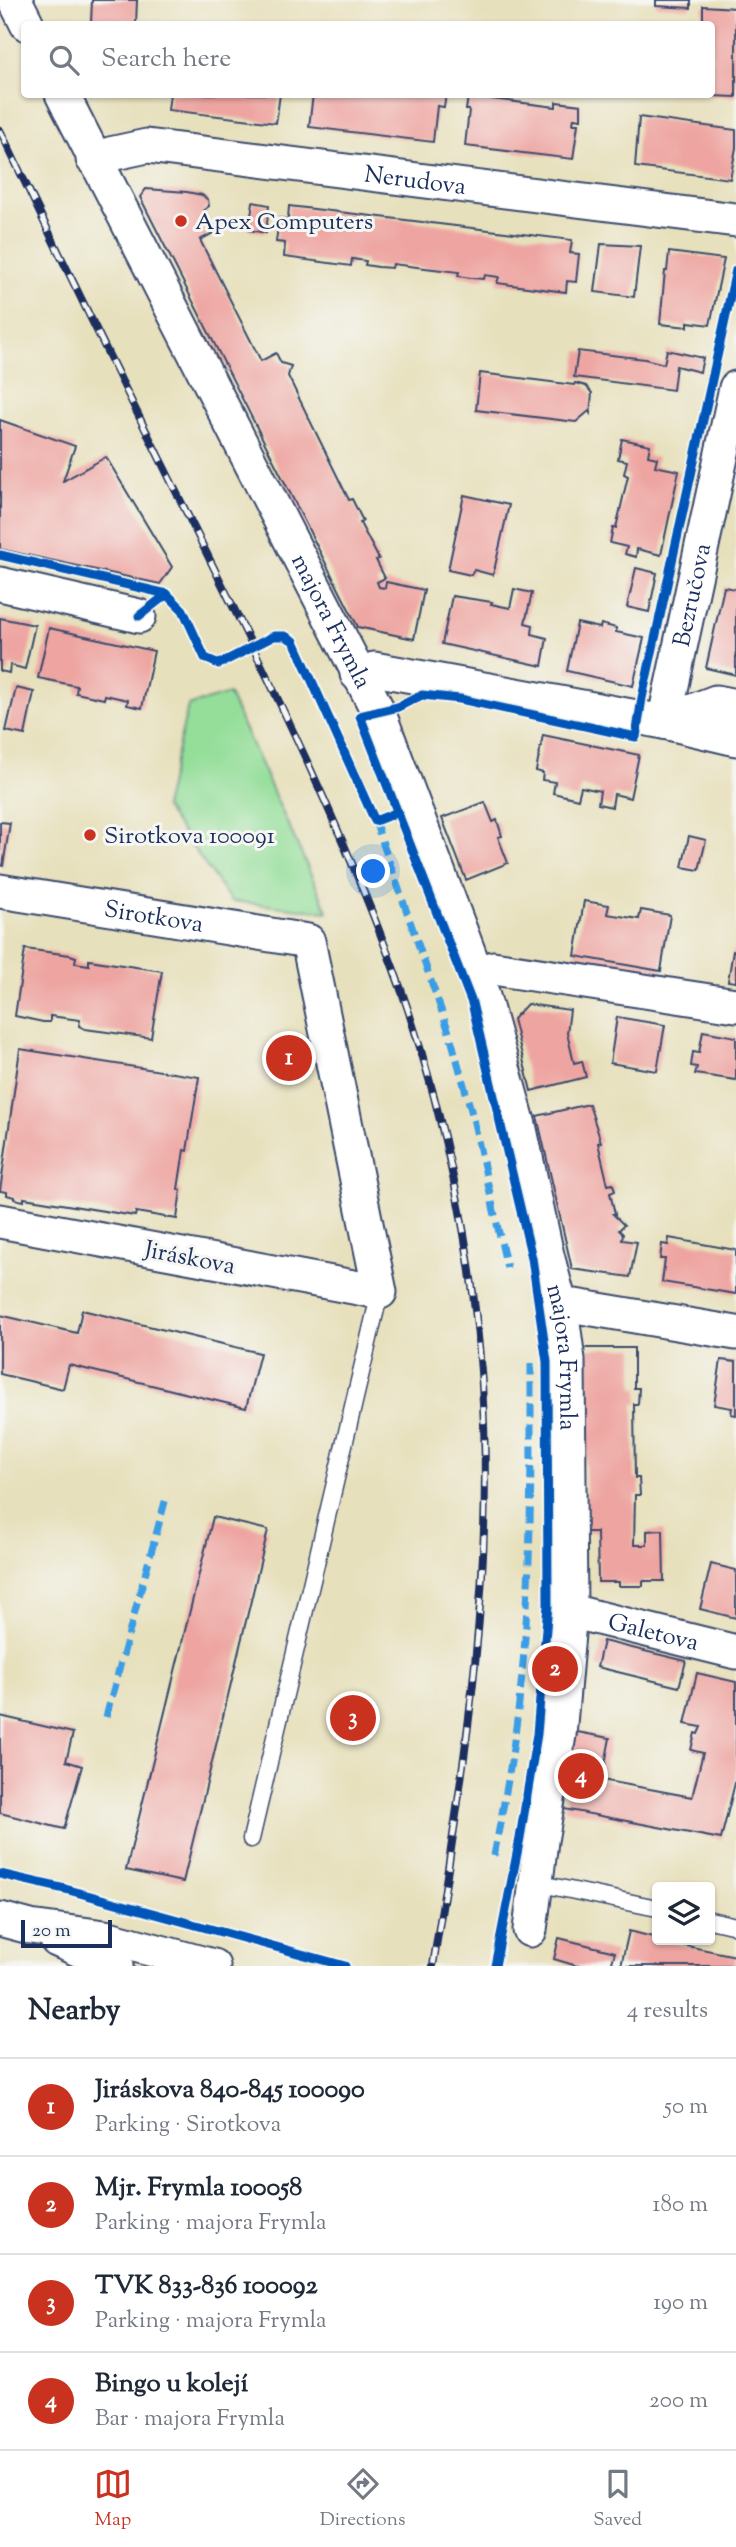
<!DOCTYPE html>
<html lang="en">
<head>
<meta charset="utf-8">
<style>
  body { margin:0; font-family:"Sorts Mill Goudy",serif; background:#f6f6f7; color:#1f2937 }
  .controls { position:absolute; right:21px; bottom:21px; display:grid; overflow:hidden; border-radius:7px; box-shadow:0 2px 5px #0004 }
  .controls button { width:63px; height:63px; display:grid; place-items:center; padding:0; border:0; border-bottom:2px solid #e0e1e3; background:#fff; color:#1f2937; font:35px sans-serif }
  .scale { position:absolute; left:21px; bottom:18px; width:91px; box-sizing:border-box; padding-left:7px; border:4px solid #1b2f5e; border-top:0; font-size:19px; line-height:24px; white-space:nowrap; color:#1b2f5e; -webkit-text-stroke:5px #f6f6f2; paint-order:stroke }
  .you { position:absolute; left:374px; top:872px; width:24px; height:24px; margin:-18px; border:5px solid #fff; border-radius:50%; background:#1a73e8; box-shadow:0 0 0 10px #1a73e833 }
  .badge { display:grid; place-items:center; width:46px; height:46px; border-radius:50%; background:#c8321e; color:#fff; font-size:23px; font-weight:700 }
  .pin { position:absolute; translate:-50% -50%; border:4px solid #fff; box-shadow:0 2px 7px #0006 }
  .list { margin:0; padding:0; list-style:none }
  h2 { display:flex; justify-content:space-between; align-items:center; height:91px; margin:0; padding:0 28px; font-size:30px }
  h2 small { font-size:23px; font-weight:400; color:#747a83 }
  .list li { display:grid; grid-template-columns:46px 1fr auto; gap:21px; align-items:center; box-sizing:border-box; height:98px; padding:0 28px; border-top:2px solid #e0e1e3 }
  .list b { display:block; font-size:26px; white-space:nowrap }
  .list p { margin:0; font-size:23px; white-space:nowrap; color:#747a83 }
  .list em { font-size:23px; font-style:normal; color:#747a83 }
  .icon { flex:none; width:38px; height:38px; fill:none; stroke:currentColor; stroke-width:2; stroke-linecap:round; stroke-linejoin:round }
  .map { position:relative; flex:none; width:736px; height:1966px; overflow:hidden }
  .search { position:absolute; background:#fff; box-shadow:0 2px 5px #0004; left:21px; right:21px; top:21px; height:77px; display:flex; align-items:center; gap:18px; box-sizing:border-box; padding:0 24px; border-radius:7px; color:#747a83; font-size:26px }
  .sheet { height:483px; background:#fff }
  nav { display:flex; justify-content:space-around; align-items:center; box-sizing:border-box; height:98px; border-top:2px solid #e0e1e3; background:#fff; font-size:19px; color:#747a83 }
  nav a { display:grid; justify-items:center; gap:4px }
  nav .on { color:#c8321e }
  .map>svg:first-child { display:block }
  .park { fill:#94de9a; stroke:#58867c; stroke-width:2 }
  .building { fill:#eea5a1 }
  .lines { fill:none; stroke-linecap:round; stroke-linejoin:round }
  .service-casing { stroke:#3a4a6c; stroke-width:19 }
  .minor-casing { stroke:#3a4a6c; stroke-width:37 }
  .service { stroke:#fff; stroke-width:16 }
  .minor { stroke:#fff; stroke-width:33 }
  .rail-casing { stroke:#1b2f5e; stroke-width:8 }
  .rail { stroke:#f6f6f2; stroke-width:5; stroke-dasharray:16; stroke-linecap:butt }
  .quiet { stroke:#3b9de6; stroke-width:7; stroke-dasharray:14 7; stroke-linecap:butt }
  .cycleway-casing { stroke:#f6f6f2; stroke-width:13 }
  .cycleway { stroke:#0057b8; stroke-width:9 }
  .poi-dot { fill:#c8321e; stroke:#f6f6f2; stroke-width:2.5 }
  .labels { text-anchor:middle; stroke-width:6; stroke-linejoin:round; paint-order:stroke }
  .street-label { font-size:24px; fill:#1b2f5e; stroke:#f6f6f2 }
  .poi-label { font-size:24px; fill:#1b2f5e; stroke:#f6f6f2; text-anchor:start }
</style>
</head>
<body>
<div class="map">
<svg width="736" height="1966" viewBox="0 0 736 1966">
  <rect width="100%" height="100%" fill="#f6f6f2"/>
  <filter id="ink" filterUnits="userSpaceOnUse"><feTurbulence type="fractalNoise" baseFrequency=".0143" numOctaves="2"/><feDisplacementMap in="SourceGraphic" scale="14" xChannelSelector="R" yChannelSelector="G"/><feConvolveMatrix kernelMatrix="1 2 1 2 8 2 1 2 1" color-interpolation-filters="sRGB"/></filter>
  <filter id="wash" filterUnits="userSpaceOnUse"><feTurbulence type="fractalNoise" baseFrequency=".00686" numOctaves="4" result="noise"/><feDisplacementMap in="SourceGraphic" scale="28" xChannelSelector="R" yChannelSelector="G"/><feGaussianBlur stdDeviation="1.57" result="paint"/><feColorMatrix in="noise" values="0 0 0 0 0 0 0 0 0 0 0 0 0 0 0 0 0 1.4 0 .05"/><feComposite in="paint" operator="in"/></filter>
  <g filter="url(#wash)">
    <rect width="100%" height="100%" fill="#e7e0bc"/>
    <path class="park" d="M229,694V695L328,912L231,901L164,807L188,706Z"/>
    <g id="blocks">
      <g class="building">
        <path d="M92,0H137L136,24H91Z"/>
        <path d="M656,0H691V8L656,6Z"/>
        <path d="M703,6L736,8V97L712,96V24H703Z"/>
        <path d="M170,94H280L276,123L168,110Z"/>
        <path d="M313,94H446L444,107L437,106L433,142L309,127Z"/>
        <path d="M468,96L556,107V102L581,105V119L574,118L573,124H578L573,159L465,146L469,110H466Z"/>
        <path d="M639,117L736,130V148L730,179L635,167Z"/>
        <path d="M146,189L187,192L202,195L208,200L209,206L204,210L215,232L200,240L261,361L276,353L281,363L291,366L288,376L349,500L352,499L363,521L360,523L379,559L376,560L385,578L377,582L379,587L385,588L386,582L424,590L414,639L358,627L140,197Z"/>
        <path d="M253,202L269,205L266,233L249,230Z"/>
        <path d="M289,206L572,240L570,253L579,254L576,282L567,281L566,292L497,283L499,277L485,275L484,279L471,278L458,276L459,272L425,268L393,264L392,268L378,267L365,265L366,261L352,259L351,266L284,257L285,243L276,242L279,218L288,219Z"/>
        <path d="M601,244L640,246L634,297L595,292Z"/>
        <path d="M669,252L724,259L710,325L688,322V327L660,324L665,271H667Z"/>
        <path d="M667,350L703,358L700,372L676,366L673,390L574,377L578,351L645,359L664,364Z"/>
        <path d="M480,373L574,385L575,383L586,386L592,393L590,413L589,411L576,422L476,410Z"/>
        <path d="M0,420L75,446L63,481L106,457L172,567L160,584L0,549Z"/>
        <path d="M622,439L650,445L648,456L657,458L655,466L679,471L661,555L637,549L636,557L625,554L627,547L610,543L613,528H616L628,476L624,474L627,461L618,459Z"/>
        <path d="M464,495L509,505L493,575L474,570L471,575L448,570Z"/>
        <path d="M636,568L657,573L649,612L627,607Z"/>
        <path d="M724,587L736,589V675L706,668Z"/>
        <path d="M514,589L532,593L525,623L533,625L532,634L547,638L542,666L442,644L452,596L492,602L491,604L510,608Z"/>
        <path d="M0,618L35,625L25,669L10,665L9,673L0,671Z"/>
        <path d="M577,623L600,628L601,624L616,628V632L644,638L633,686L567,671Z"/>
        <path d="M49,628L154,651L142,708L127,705L128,700L105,695L104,699L76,693L77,686L38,678Z"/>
        <path d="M16,688L34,692L25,735L6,731Z"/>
        <path d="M543,735L639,755L630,798L614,794L612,807L598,804L600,791L581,787L578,799L553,793L555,782L542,780L543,773L536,771Z"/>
        <path d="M485,802L493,822L497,820L502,836L498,837L508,863L466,880L442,818Z"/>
        <path d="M0,822L10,823L3,866L0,865Z"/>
        <path d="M689,836L706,840L699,870L682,867Z"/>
        <path d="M584,901L609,905L607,914L639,919L641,910L670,915L661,971L575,956Z"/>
        <path d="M25,949L70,955L76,957L75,963L89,965V960L162,971L151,1038L85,1029L79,1026L80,1020L50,1016V1022H43L15,1016Z"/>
        <path d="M733,951H736V982L728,981Z"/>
        <path d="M527,1004L570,1010L567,1033L574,1063L582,1061L586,1077L531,1091L513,1019Z"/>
        <path d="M617,1017L665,1025L657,1071L610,1063Z"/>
        <path d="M703,1031L736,1037V1080L695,1074L697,1067L691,1066L693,1052L699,1053Z"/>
        <path d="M20,1049L199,1077L187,1151L184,1150L178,1189L181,1190L177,1219L136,1212L135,1216L24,1198V1201L14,1199V1197L7,1195V1192L0,1191Z"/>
        <path d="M589,1104L601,1142L598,1143L608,1185L613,1184L615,1191L610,1193L615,1214H613L624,1225L619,1230L623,1234L622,1240L637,1242L630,1277L572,1269L537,1116Z"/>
        <path d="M669,1238L736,1250V1294L662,1282L665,1259H660L662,1244L668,1245Z"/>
        <path d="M82,1310L260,1353L246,1408L69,1365L63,1389L0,1374V1315L77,1333Z"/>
        <path d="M584,1348H634V1388H639L638,1404H634L635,1478H639L640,1495H635L634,1545H647V1531L663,1530L664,1581H643V1586H619V1582H598L597,1532H586Z"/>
        <path d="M721,1360L736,1362V1415L731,1414L732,1408L714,1405Z"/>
        <path d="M213,1517L268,1530L183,1882L126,1870Z"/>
        <path d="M711,1564L736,1570V1618L700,1609Z"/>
        <path d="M603,1641L686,1661L679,1687L597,1667Z"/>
        <path d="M697,1673L736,1682V1779L721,1839L564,1809L577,1732L610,1738L602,1780L692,1797L703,1753L691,1750L695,1733L698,1734L701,1727L685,1724Z"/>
        <path d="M0,1716L73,1733L66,1761L82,1766L64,1829L0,1813Z"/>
        <path d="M629,1931L657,1938V1940L736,1956V1966H621Z"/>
        <path d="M559,1938L615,1952L611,1966H577L554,1959Z"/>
      </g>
    </g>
  </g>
  <g filter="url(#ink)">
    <use href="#blocks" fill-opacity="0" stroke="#3a4a6c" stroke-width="2"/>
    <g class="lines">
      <g class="service-casing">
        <g id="service">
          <path d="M251,1839L380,1292"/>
          <path d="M536,1883L657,1908"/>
          <path d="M710,1920L736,1926"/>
        </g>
      </g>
      <g class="minor-casing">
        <g id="minor">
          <path d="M15,0L27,24"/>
          <path id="s1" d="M62,94L378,711L477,975L519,1125L547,1255L561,1308L568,1360L570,1611L559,1735L541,1841L530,1930"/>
          <path id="s2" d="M93,159L110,154L147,146L736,220"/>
          <path d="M0,584L139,616"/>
          <path d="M357,674L374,669L664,722L736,739"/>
          <path id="s3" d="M664,722L736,388"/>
          <path d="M664,722L716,702L736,706"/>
          <path id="s4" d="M0,891L308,941L380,1292L0,1221"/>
          <path d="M477,975L493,968L736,1005"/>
          <path d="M561,1308L575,1306L736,1333"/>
          <path id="s5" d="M570,1611L736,1652"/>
          <path d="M0,1919L30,1927L105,1937L213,1966"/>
          <path d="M57,1940L116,1966"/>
        </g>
      </g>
      <use href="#service" class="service"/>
      <use href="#minor" class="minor"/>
      <g class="rail-casing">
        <path id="rail" d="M0,130C67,271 136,411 205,550C277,695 349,842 403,995C445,1116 474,1257 482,1385C495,1583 463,1772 433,1966"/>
      </g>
      <use href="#rail" class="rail"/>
      <g class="quiet">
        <path d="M375,821L450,1035L472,1114L507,1268"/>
        <path d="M106,1717L166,1498"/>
        <path d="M494,1856C501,1818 509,1779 514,1741C532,1620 531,1486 531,1363"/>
      </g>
      <g class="cycleway-casing">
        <g id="cycleway">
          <path d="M0,555L167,594"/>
          <path d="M139,616L167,594L183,610L205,658L219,664L274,636H285L294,641L375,821L398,812"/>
          <path d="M0,1874L65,1889L345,1966"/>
          <path d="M495,1966L520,1838L537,1734L548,1605L547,1362L532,1258L472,1003L360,716L398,707L422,695L460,699L636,737L642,698L736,270"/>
        </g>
      </g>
      <use href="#cycleway" class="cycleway"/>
    </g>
  </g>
  <g class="poi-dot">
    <circle cx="181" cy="221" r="7"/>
    <circle cx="90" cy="835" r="7"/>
  </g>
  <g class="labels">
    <g class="street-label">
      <text dy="8" stroke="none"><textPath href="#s2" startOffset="326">Nerudova</textPath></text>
      <text dy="8" stroke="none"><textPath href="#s3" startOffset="130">Bezručova</textPath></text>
      <text dy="8" stroke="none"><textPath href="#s1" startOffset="592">majora Frymla</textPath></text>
      <text dy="8" stroke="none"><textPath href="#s4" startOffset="156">Sirotkova</textPath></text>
      <text transform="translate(190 1257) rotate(11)" y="8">Jiráskova</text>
      <text dy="8" stroke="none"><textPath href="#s1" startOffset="1368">majora Frymla</textPath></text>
      <text dy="8" stroke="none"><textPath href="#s5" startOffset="86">Galetova</textPath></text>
    </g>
    <g class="poi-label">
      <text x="195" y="229">Apex Computers</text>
      <text x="104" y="843">Sirotkova 100091</text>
    </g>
  </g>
</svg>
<div class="controls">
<button><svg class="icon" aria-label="layers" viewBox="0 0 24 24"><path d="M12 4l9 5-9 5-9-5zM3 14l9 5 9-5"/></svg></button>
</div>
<div class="scale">20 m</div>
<div class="you"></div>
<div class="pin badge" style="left:289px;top:1058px">1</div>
<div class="pin badge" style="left:555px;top:1669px">2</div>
<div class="pin badge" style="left:353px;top:1718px">3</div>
<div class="pin badge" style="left:581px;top:1776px">4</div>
<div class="search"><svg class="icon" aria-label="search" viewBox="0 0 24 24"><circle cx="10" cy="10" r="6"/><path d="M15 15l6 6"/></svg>Search here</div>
</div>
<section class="sheet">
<h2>Nearby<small>4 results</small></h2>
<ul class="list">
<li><span class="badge">1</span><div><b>Jiráskova 840-845 100090</b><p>Parking · Sirotkova</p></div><em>50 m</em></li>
<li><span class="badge">2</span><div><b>Mjr. Frymla 100058</b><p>Parking · majora Frymla</p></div><em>180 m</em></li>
<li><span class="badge">3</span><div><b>TVK 833-836 100092</b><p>Parking · majora Frymla</p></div><em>190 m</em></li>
<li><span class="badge">4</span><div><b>Bingo u kolejí</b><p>Bar · majora Frymla</p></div><em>200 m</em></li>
</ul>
</section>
<nav>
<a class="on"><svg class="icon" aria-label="map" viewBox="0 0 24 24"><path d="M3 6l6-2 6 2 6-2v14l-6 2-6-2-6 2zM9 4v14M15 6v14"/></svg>Map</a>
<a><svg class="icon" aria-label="directions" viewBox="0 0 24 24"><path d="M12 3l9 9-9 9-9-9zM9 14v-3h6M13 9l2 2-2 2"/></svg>Directions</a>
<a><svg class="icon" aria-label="saved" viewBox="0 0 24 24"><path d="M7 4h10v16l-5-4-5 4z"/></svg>Saved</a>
</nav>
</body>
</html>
